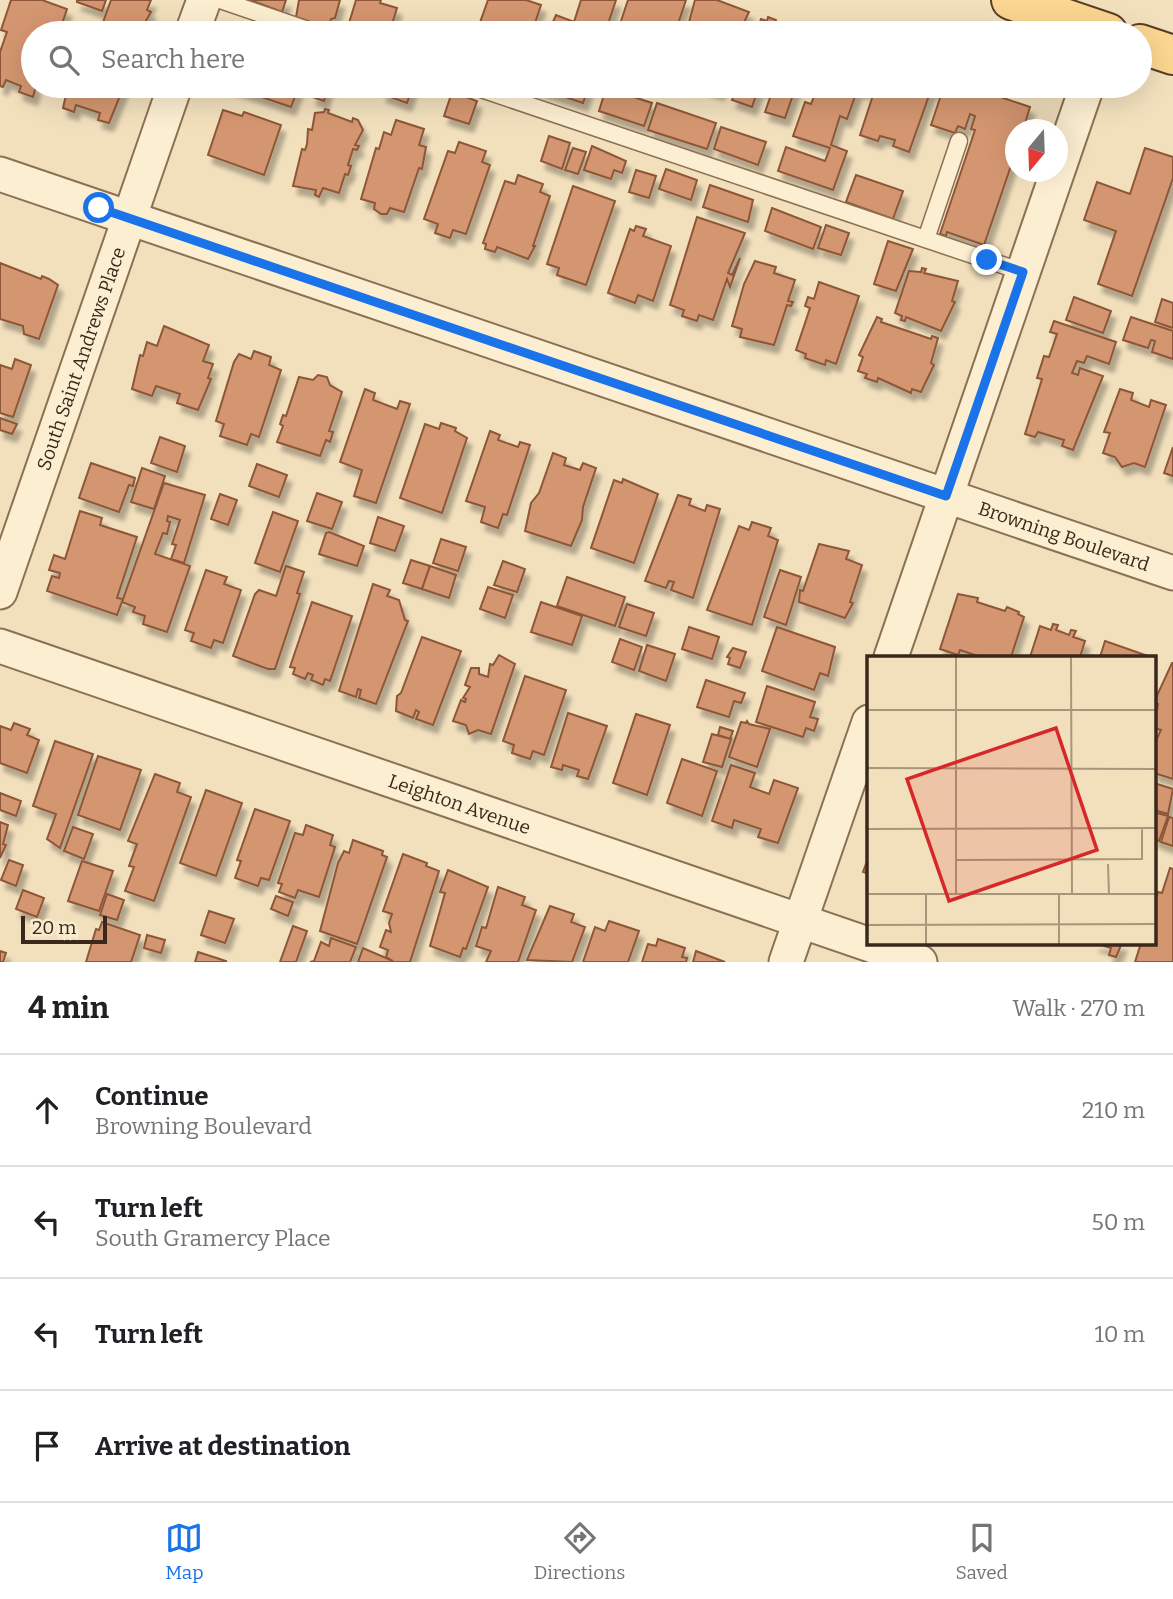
<!DOCTYPE html>
<html lang="en">
<head>
<meta charset="utf-8">
<style>
  body { margin:0; font-family:Bitter,serif; background:#f2f2f2; color:#202124 }
  .compass { position:absolute; left:1005px; top:119px; width:63px; height:63px; border-radius:50%; background:#fff; box-shadow:0 7px 28px #0002; rotate:199deg }
  .scale { position:absolute; left:21px; bottom:18px; width:86px; box-sizing:border-box; padding-left:7px; border:4px solid #39281b; border-top:0; font-size:19px; line-height:24px; white-space:nowrap; color:#39281b; -webkit-text-stroke:5px #f9ebcd; paint-order:stroke }
  .stop { position:absolute; width:21px; height:21px; margin:-16px; border:5px solid #1a73e8; border-radius:50%; background:#fff }
  .stop.end { background:#1a73e8; border-color:#fff; box-shadow:0 2px 7px #0008 }
  .list { margin:0; padding:0; list-style:none }
  h2 { display:flex; justify-content:space-between; align-items:center; height:91px; margin:0; padding:0 28px; font-size:30px }
  h2 small { font-size:23px; font-weight:400; color:#757577 }
  .list li { display:grid; grid-template-columns:46px 1fr auto; gap:21px; align-items:center; box-sizing:border-box; height:112px; padding:0 28px; border-top:2px solid #e0e0e0 }
  .list b { display:block; font-size:26px; white-space:nowrap }
  .list p { margin:0; font-size:23px; white-space:nowrap; color:#757577 }
  .list em { font-size:23px; font-style:normal; color:#757577 }
  .icon { flex:none; width:38px; height:38px; fill:none; stroke:currentColor; stroke-width:2; stroke-linecap:round; stroke-linejoin:round }
  .map { position:relative; flex:none; width:1173px; height:962px; overflow:hidden }
  .search { position:absolute; background:#fff; box-shadow:0 7px 28px #0002; left:21px; right:21px; top:21px; height:77px; display:flex; align-items:center; gap:18px; box-sizing:border-box; padding:0 24px; border-radius:38px; color:#757577; font-size:26px }
  .sheet { height:539px; background:#fff }
  nav { display:flex; justify-content:space-around; align-items:center; box-sizing:border-box; height:98px; border-top:2px solid #e0e0e0; background:#fff; font-size:19px; color:#757577 }
  nav a { display:grid; justify-items:center; gap:4px }
  nav .on { color:#1a73e8 }
  .map>svg:first-child { display:block }
  .building { fill:#d4966f; stroke:#8d5738; stroke-width:2; filter:url(#shadow) }
  .lines { fill:none; stroke-linecap:round; stroke-linejoin:round }
  .lane-casing { stroke:#8c7054; stroke-width:19 }
  .street-casing { stroke:#8c7054; stroke-width:37 }
  .primary-casing { stroke:#583e29; stroke-width:42 }
  .lane { stroke:#fceed1; stroke-width:16 }
  .street { stroke:#fceed1; stroke-width:33 }
  .primary { stroke:#fad690; stroke-width:38 }
  .route { stroke:#1a73e8; stroke-width:9 }
  .labels { text-anchor:middle; stroke-width:5; stroke-linejoin:round; paint-order:stroke }
  .street-label { font-size:19px; fill:#39281b; stroke:#f9ebcd }
  .inset-road { fill:none; stroke:#a8967c; stroke-width:2 }
  .view { fill:#d62828; fill-opacity:0.15; stroke:#d62828; stroke-width:3.5 }
  .inset-edge { fill:none; stroke:#39281b; stroke-width:3.5 }
</style>
</head>
<body>
<div class="map">
<svg width="1173" height="962" viewBox="0 0 1173 962">
  <defs>
    <filter id="shadow"><feDropShadow dx="4.5" dy="8" stdDeviation="2" flood-color="#0004"/></filter>
  </defs>
  <rect width="100%" height="100%" fill="#f2e0bd"/>
  <g class="building">
    <path d="M11,0H42L67,9L59,33H33V86H36L33,97L19,92L21,86L6,80L3,87L0,86V52L7,32L1,30Z"/>
    <path d="M77,0H106L102,11L77,2Z"/>
    <path d="M111,0H151L147,10L151,12L139,33H116L101,28Z"/>
    <path d="M250,0H286L282,12Z"/>
    <path d="M299,0H340L335,18L331,19L328,28L296,17Z"/>
    <path d="M356,0H381L380,3L397,8L392,24L396,25L395,28L391,27L388,33H379L349,23Z"/>
    <path d="M488,0H526L541,5L533,29L535,33H493L478,28Z"/>
    <path d="M581,0H616L605,33H548L556,15L574,22Z"/>
    <path d="M628,0H686L675,33H617Z"/>
    <path d="M695,0H717L749,12L739,33H686Z"/>
    <path d="M768,17L776,20L775,23L799,32L800,28L808,33H756L761,19L767,21Z"/>
    <path d="M68,86H124L109,123L98,120L100,113L76,105L74,112L63,108Z"/>
    <path d="M229,86H299L291,107Z"/>
    <path d="M316,86L328,88L324,101L312,97Z"/>
    <path d="M385,86H413L407,103L382,94Z"/>
    <path d="M531,86H589L583,103Z"/>
    <path d="M702,86H721L719,92Z"/>
    <path d="M738,86H796L785,118L765,112L772,92L759,87L752,107L732,100Z"/>
    <path d="M818,86H866L865,91L858,88L847,119L840,116L831,145L847,151L833,190L778,171L786,147L825,161L830,148L793,136L805,102L811,104Z"/>
    <path d="M876,86H936L934,91L931,90L909,152L893,146L895,140L880,136L878,141L860,135Z"/>
    <path d="M944,86H968L1030,107L1023,130H1016V151L984,245L947,232L946,236L940,234L975,130L971,129L975,116L970,114L965,129L958,126L955,133L931,125Z"/>
    <path d="M606,88L652,103L644,126L599,111Z"/>
    <path d="M452,92L477,101L469,124L444,116Z"/>
    <path d="M657,103L716,123L707,149L648,130Z"/>
    <path d="M325,109L329,110L328,113L352,122L353,118L358,120L363,130L355,145L359,146L357,150L353,149L348,165L351,166L348,175L345,174L339,193L323,188L319,197L315,195L316,190L293,186L302,149L305,150L307,144L308,129L312,130L315,113L324,112Z"/>
    <path d="M223,110L242,116L244,112L281,125L264,175L208,155Z"/>
    <path d="M396,120L424,129L419,145L426,147L422,169L419,168L404,212L390,208L387,214H381L374,209L375,203L361,199L376,148L379,149L384,132L391,135Z"/>
    <path d="M721,127L766,142L758,165L714,149Z"/>
    <path d="M549,136L570,143L562,169L541,161Z"/>
    <path d="M459,142L486,151L482,162L490,165L466,234L453,230L450,238L435,233L438,224L424,219L448,151L455,153Z"/>
    <path d="M592,146L626,161L622,173L614,170L611,179L584,170Z"/>
    <path d="M573,148L586,152L578,174L565,170Z"/>
    <path d="M1145,148L1173,157V178L1132,296L1098,284L1116,231L1084,220L1097,182L1130,194Z"/>
    <path d="M666,169L697,180L691,200L659,189Z"/>
    <path d="M636,170L656,176L649,198L629,192Z"/>
    <path d="M518,175L543,184L540,192L550,196L533,246H535L528,259L497,247L495,252L485,249L486,244L483,243L505,181L515,184Z"/>
    <path d="M856,175L903,191L893,219L846,202Z"/>
    <path d="M710,185L753,200L748,222L703,207Z"/>
    <path d="M573,186L615,201L586,285L557,275L559,268L547,264Z"/>
    <path d="M772,208L821,227L813,249L765,231Z"/>
    <path d="M697,217L745,233L728,273L732,275L740,258L730,287L727,279L713,320L699,315L697,321L682,316L684,310L670,305Z"/>
    <path d="M826,225L849,233L841,255L818,248Z"/>
    <path d="M636,226L646,229L643,236L671,246L653,301L638,295L635,303L608,293L630,229L634,231Z"/>
    <path d="M888,241L913,249L896,291L874,284Z"/>
    <path d="M755,261L776,267L774,273L795,280L788,301L793,302L791,306L787,305L774,345L740,337L742,329L732,326L744,284Z"/>
    <path d="M0,263L41,279L42,276L49,279L58,285L39,339L24,334L23,326L0,319Z"/>
    <path d="M922,268L926,269L924,273L958,281L952,301L955,302L941,331L906,317L905,321L901,320L902,316L895,313L909,271L921,272Z"/>
    <path d="M819,282L859,296L836,364L826,360L825,365L805,358L806,354L796,350L810,308L805,306L808,297L814,299Z"/>
    <path d="M1074,297L1111,311L1103,333L1066,320Z"/>
    <path d="M1162,299L1173,303V328L1155,322Z"/>
    <path d="M877,317L882,319L881,322L931,339L932,336L938,338L931,363L934,365L921,392L912,389L911,393L878,378L877,382L865,378L867,374L858,371L863,357L859,355Z"/>
    <path d="M1131,317L1173,331V359L1152,352L1155,341L1151,340L1148,348L1123,340Z"/>
    <path d="M1054,321L1116,342L1109,364L1087,356L1084,363L1077,361L1072,373L1078,375L1080,368L1103,376L1073,450L1062,446L1064,440L1038,432L1035,437L1025,434L1042,379L1037,378L1044,356L1049,357L1057,334L1050,332Z"/>
    <path d="M164,326L209,345L203,361L213,364L208,378L211,379L198,410L177,403L180,394L156,386L152,396L132,389L140,355L143,356L147,342L157,346Z"/>
    <path d="M254,351L271,357L269,365L281,370L259,437L251,434L247,445L220,436L224,424L216,421L234,362L239,354L251,359Z"/>
    <path d="M15,359L31,365L13,417L0,413V365L12,369Z"/>
    <path d="M318,375L327,377L330,385L342,392L329,431L333,432L330,442L326,440L320,456L277,442L283,426L280,424L283,415L286,416L299,377L313,380Z"/>
    <path d="M365,389L375,393L373,400L397,409L400,401L410,404L376,503L354,496L362,470L340,462Z"/>
    <path d="M1120,389L1133,393L1131,400L1149,407L1151,400L1166,405L1145,467L1134,463L1122,467L1115,457L1103,453L1110,433L1104,432Z"/>
    <path d="M0,418L17,424L12,434L0,430Z"/>
    <path d="M441,423L456,428L455,431L467,438L442,513L400,498L425,424L439,429Z"/>
    <path d="M490,431L500,435L498,440L518,447L520,442L530,445L507,515L503,514L498,528L481,522L485,507L466,501Z"/>
    <path d="M160,437L185,446L177,472L151,463Z"/>
    <path d="M1173,447V476L1164,473Z"/>
    <path d="M553,453L566,458L564,465L580,470L583,463L596,468L583,507L582,520L571,546L525,531L531,503L539,493Z"/>
    <path d="M91,463L135,478L133,486L129,485L119,512L79,498Z"/>
    <path d="M257,464L287,475L279,497L249,486Z"/>
    <path d="M142,468L165,476L154,509L131,502Z"/>
    <path d="M623,479L658,494L634,563L591,548L614,480L622,483Z"/>
    <path d="M164,483L205,495L184,563L171,559L176,545L172,544L180,520L168,516L167,521L170,522L167,534L163,533L155,554L190,566L167,632L143,624L145,616L133,612L135,607L122,602Z"/>
    <path d="M317,493L342,502L332,529L307,521Z"/>
    <path d="M220,494L237,500L228,525L211,519Z"/>
    <path d="M678,495L691,499L689,505L705,511L707,505L720,509L693,598L671,590L674,582L669,581L666,588L645,581Z"/>
    <path d="M80,511L102,518L100,525L137,537L117,598L123,599L117,615L47,591L52,576L59,578L60,573L49,570L54,555L65,559Z"/>
    <path d="M273,512L298,521L280,572L255,563Z"/>
    <path d="M378,517L404,526L395,551L370,543Z"/>
    <path d="M752,522L771,528L768,536L778,540L752,625L707,610L739,526L749,530Z"/>
    <path d="M329,532L364,546L357,566L319,554L326,533Z"/>
    <path d="M441,539L466,547L458,571L433,563Z"/>
    <path d="M819,544L849,551L846,559L862,565L850,602L853,603L845,618L799,602L800,590L803,591Z"/>
    <path d="M411,560L430,566L422,589L403,583Z"/>
    <path d="M503,561L525,569L517,592L494,585Z"/>
    <path d="M286,566L304,572L297,593L300,594L275,669H268L233,656L255,594L259,590L276,596Z"/>
    <path d="M430,566L456,575L449,598L422,589Z"/>
    <path d="M206,570L227,577L224,584L241,590L223,643L214,640L211,648L191,641L194,633L185,630Z"/>
    <path d="M780,570L801,577L786,625L764,617Z"/>
    <path d="M567,577L625,597L615,626L557,606Z"/>
    <path d="M373,584L390,590L387,596L399,600L405,620L408,621L376,704L359,698L361,690L358,689L356,697L339,691Z"/>
    <path d="M488,587L513,595L505,618L480,609Z"/>
    <path d="M958,594L978,598L977,602L1005,611L1007,607L1019,612L1018,614L1024,617L1011,657H981L960,650L958,655L940,649Z"/>
    <path d="M312,602L352,616L330,681L325,679L323,685L311,680L313,675L308,673L305,679L293,674L295,668L290,667Z"/>
    <path d="M541,602L582,616L572,645L531,632Z"/>
    <path d="M627,604L654,613L646,636L619,627Z"/>
    <path d="M1053,624L1058,625L1056,630L1069,635L1071,630L1076,631L1073,637L1085,641L1080,657H1030L1040,626L1051,630Z"/>
    <path d="M689,627L719,637L712,659L682,649Z"/>
    <path d="M777,627L835,647L828,676L820,673L814,690L762,671Z"/>
    <path d="M422,637L461,651L433,725L416,719L419,712L416,710L413,718L396,711L397,696L401,693Z"/>
    <path d="M620,639L642,647L634,670L612,662Z"/>
    <path d="M1105,641L1148,656V657H1100Z"/>
    <path d="M647,645L675,654L666,681L639,671Z"/>
    <path d="M733,648L746,652L740,668L728,664L730,658L727,657Z"/>
    <path d="M499,655L515,664L491,734L478,730L469,734L466,725L453,721L461,700L465,702L466,699L463,698L470,687L465,685L471,668H479V674L488,677L490,664L493,665Z"/>
    <path d="M1172,663H1173V779L1154,773V745L1161,730L1154,728L1158,704L1154,702Z"/>
    <path d="M525,676L566,690L544,755L533,751L530,759L512,753L514,745L503,741Z"/>
    <path d="M706,680L745,693L741,703L734,701L729,717L697,707Z"/>
    <path d="M767,686L815,702L810,717L818,719L814,731L806,728L803,737L756,722Z"/>
    <path d="M568,713L607,726L588,779L577,776L579,770L563,765L562,770L551,767Z"/>
    <path d="M636,714L670,725L647,795L613,783Z"/>
    <path d="M747,721L749,724L770,729L757,767L729,757L741,722L746,723Z"/>
    <path d="M14,723L30,729L27,735L39,740L27,773L0,763V726L11,730Z"/>
    <path d="M720,727L733,731L730,739L718,735Z"/>
    <path d="M712,734L731,739L722,767L703,762Z"/>
    <path d="M55,741L93,754L60,848L47,839L56,814L33,806Z"/>
    <path d="M98,756L141,770L120,830L78,815Z"/>
    <path d="M682,759L717,771L702,816L667,803Z"/>
    <path d="M731,765L755,773L750,787L769,794L774,780L798,788L778,843L758,837L761,829L734,820L732,828L712,821Z"/>
    <path d="M155,774L180,783L177,792L191,797L154,901L125,891L134,867L129,866L137,844L128,841Z"/>
    <path d="M1154,783L1173,789L1168,814L1154,810Z"/>
    <path d="M206,790L242,803L216,876L180,863Z"/>
    <path d="M0,793L21,801L16,816L0,810Z"/>
    <path d="M255,809L290,821L269,880L261,878L258,886L235,878L241,861L237,860Z"/>
    <path d="M1154,812L1168,816L1159,841L1154,839Z"/>
    <path d="M1169,817L1173,818V846L1161,842Z"/>
    <path d="M0,822L8,825L3,844L6,845L0,858Z"/>
    <path d="M306,825L333,835L330,845L335,847L319,897L298,890L295,898L279,892L282,884L278,883L295,833L303,835Z"/>
    <path d="M73,827L93,834L84,859L64,851Z"/>
    <path d="M353,840L383,851L382,855L387,857L357,944L320,931L338,863L344,851L349,853Z"/>
    <path d="M403,854L427,863L426,866L439,871L410,962H358L363,948L393,961L386,957L388,950L380,947L386,930L391,932L389,923L392,914L383,911Z"/>
    <path d="M869,856V874L863,872Z"/>
    <path d="M9,860L23,865L16,886L1,880Z"/>
    <path d="M82,861L113,871L99,911L68,901Z"/>
    <path d="M1170,868L1173,869V962H1135L1141,943H1154V905L1158,892L1162,893Z"/>
    <path d="M448,870L488,887L466,949L463,948L460,957L430,946L445,893L440,892Z"/>
    <path d="M498,887L525,897L522,905L536,910L518,962H486L491,951L476,946L482,927L486,928Z"/>
    <path d="M23,890L44,898L37,917L16,909Z"/>
    <path d="M107,894L124,900L117,920L100,915Z"/>
    <path d="M276,896L293,902L288,916L271,909Z"/>
    <path d="M550,906L574,914L571,922L585,927L572,962L527,960Z"/>
    <path d="M209,911L234,919L225,943L201,935Z"/>
    <path d="M609,921L639,931L628,962H583L595,927L605,931Z"/>
    <path d="M102,922L140,935L131,962H86L96,929L99,930Z"/>
    <path d="M293,926L307,931L296,962H280Z"/>
    <path d="M147,935L165,940L161,953L144,948Z"/>
    <path d="M331,938L356,947L350,962H310L314,961L321,942L329,946Z"/>
    <path d="M658,939L685,948L682,957L687,958L686,962H642L648,944L656,946Z"/>
    <path d="M1094,943H1122L1116,957L1109,955L1111,948Z"/>
    <path d="M0,951L6,953L3,962H0Z"/>
    <path d="M696,951L725,962H693Z"/>
    <path d="M198,952L226,961V962H195Z"/>
  </g>
  <g class="lines">
    <g class="lane-casing">
      <g id="lane">
        <path d="M220,0L317,33"/>
        <path d="M472,86L1023,272"/>
        <path d="M926,239L959,141"/>
      </g>
    </g>
    <g class="street-casing">
      <g id="street">
        <path d="M192,33L204,0"/>
        <path id="s1" d="M0,174L1173,573"/>
        <path id="s2" d="M0,592L175,86"/>
        <path id="s3" d="M0,646L920,962"/>
        <path d="M891,657L1087,86"/>
        <path d="M786,962L869,722"/>
      </g>
    </g>
    <g class="primary-casing">
      <g id="primary">
        <path d="M1011,0L1108,33"/>
        <path d="M1140,44L1173,55"/>
      </g>
    </g>
    <use href="#lane" class="lane"/>
    <use href="#street" class="street"/>
    <use href="#primary" class="primary"/>
  </g>
  <g class="lines">
    <path class="route" d="M99,208L946,496L1023,272L987,260"/>
  </g>
  <g class="labels">
    <g class="street-label">
      <text dy="7" stroke="none"><textPath href="#s2" startOffset="247">South Saint Andrews Place</textPath></text>
      <text dy="7" stroke="none"><textPath href="#s1" startOffset="1124">Browning Boulevard</textPath></text>
      <text dy="7" stroke="none"><textPath href="#s3" startOffset="486">Leighton Avenue</textPath></text>
    </g>
  </g>
  <g transform="translate(867 656)">
    <rect width="289" height="289" fill="#f2e0bd"/>
    <path class="inset-road" d="M89,1V238M204,1L205,238M0,54H289M0,112L289,113M0,173L289,172M89,204L275,203V172M241,208L242,238M0,238H289M0,269L289,268M59,288V238M192,288V238"/>
    <path class="view" d="M189,72L230,194L82,245L40,123Z"/>
    <rect width="289" height="289" class="inset-edge"/>
  </g>
</svg>
<svg class="compass" viewBox="-18 -18 36 36"><path d="M0-13l5 13h-10z" fill="#e53935"/><path d="M0 13l5-13h-10z" fill="#757577"/></svg>
<div class="scale">20 m</div>
<div class="stop" style="left:99px;top:208px"></div>
<div class="stop end" style="left:987px;top:260px"></div>
<div class="search"><svg class="icon" aria-label="search" viewBox="0 0 24 24"><circle cx="10" cy="10" r="6"/><path d="M15 15l6 6"/></svg>Search here</div>
</div>
<section class="sheet">
<h2>4 min<small>Walk · 270 m</small></h2>
<ul class="list">
<li><svg class="icon" aria-label="ahead" viewBox="0 0 24 24"><path d="M12 20V5M6 11l6-6 6 6"/></svg><div><b>Continue</b><p>Browning Boulevard</p></div><em>210 m</em></li>
<li><svg class="icon" aria-label="left" viewBox="0 0 24 24"><path d="M17 20v-9H6M10 6l-5 5 5 5"/></svg><div><b>Turn left</b><p>South Gramercy Place</p></div><em>50 m</em></li>
<li><svg class="icon" aria-label="left" viewBox="0 0 24 24"><path d="M17 20v-9H6M10 6l-5 5 5 5"/></svg><div><b>Turn left</b></div><em>10 m</em></li>
<li><svg class="icon" aria-label="arrive" viewBox="0 0 24 24"><path d="M6 21V4h12l-3 4 3 4H6"/></svg><div><b>Arrive at destination</b></div></li>
</ul>
</section>
<nav>
<a class="on"><svg class="icon" aria-label="map" viewBox="0 0 24 24"><path d="M3 6l6-2 6 2 6-2v14l-6 2-6-2-6 2zM9 4v14M15 6v14"/></svg>Map</a>
<a><svg class="icon" aria-label="directions" viewBox="0 0 24 24"><path d="M12 3l9 9-9 9-9-9zM9 14v-3h6M13 9l2 2-2 2"/></svg>Directions</a>
<a><svg class="icon" aria-label="saved" viewBox="0 0 24 24"><path d="M7 4h10v16l-5-4-5 4z"/></svg>Saved</a>
</nav>
</body>
</html>
